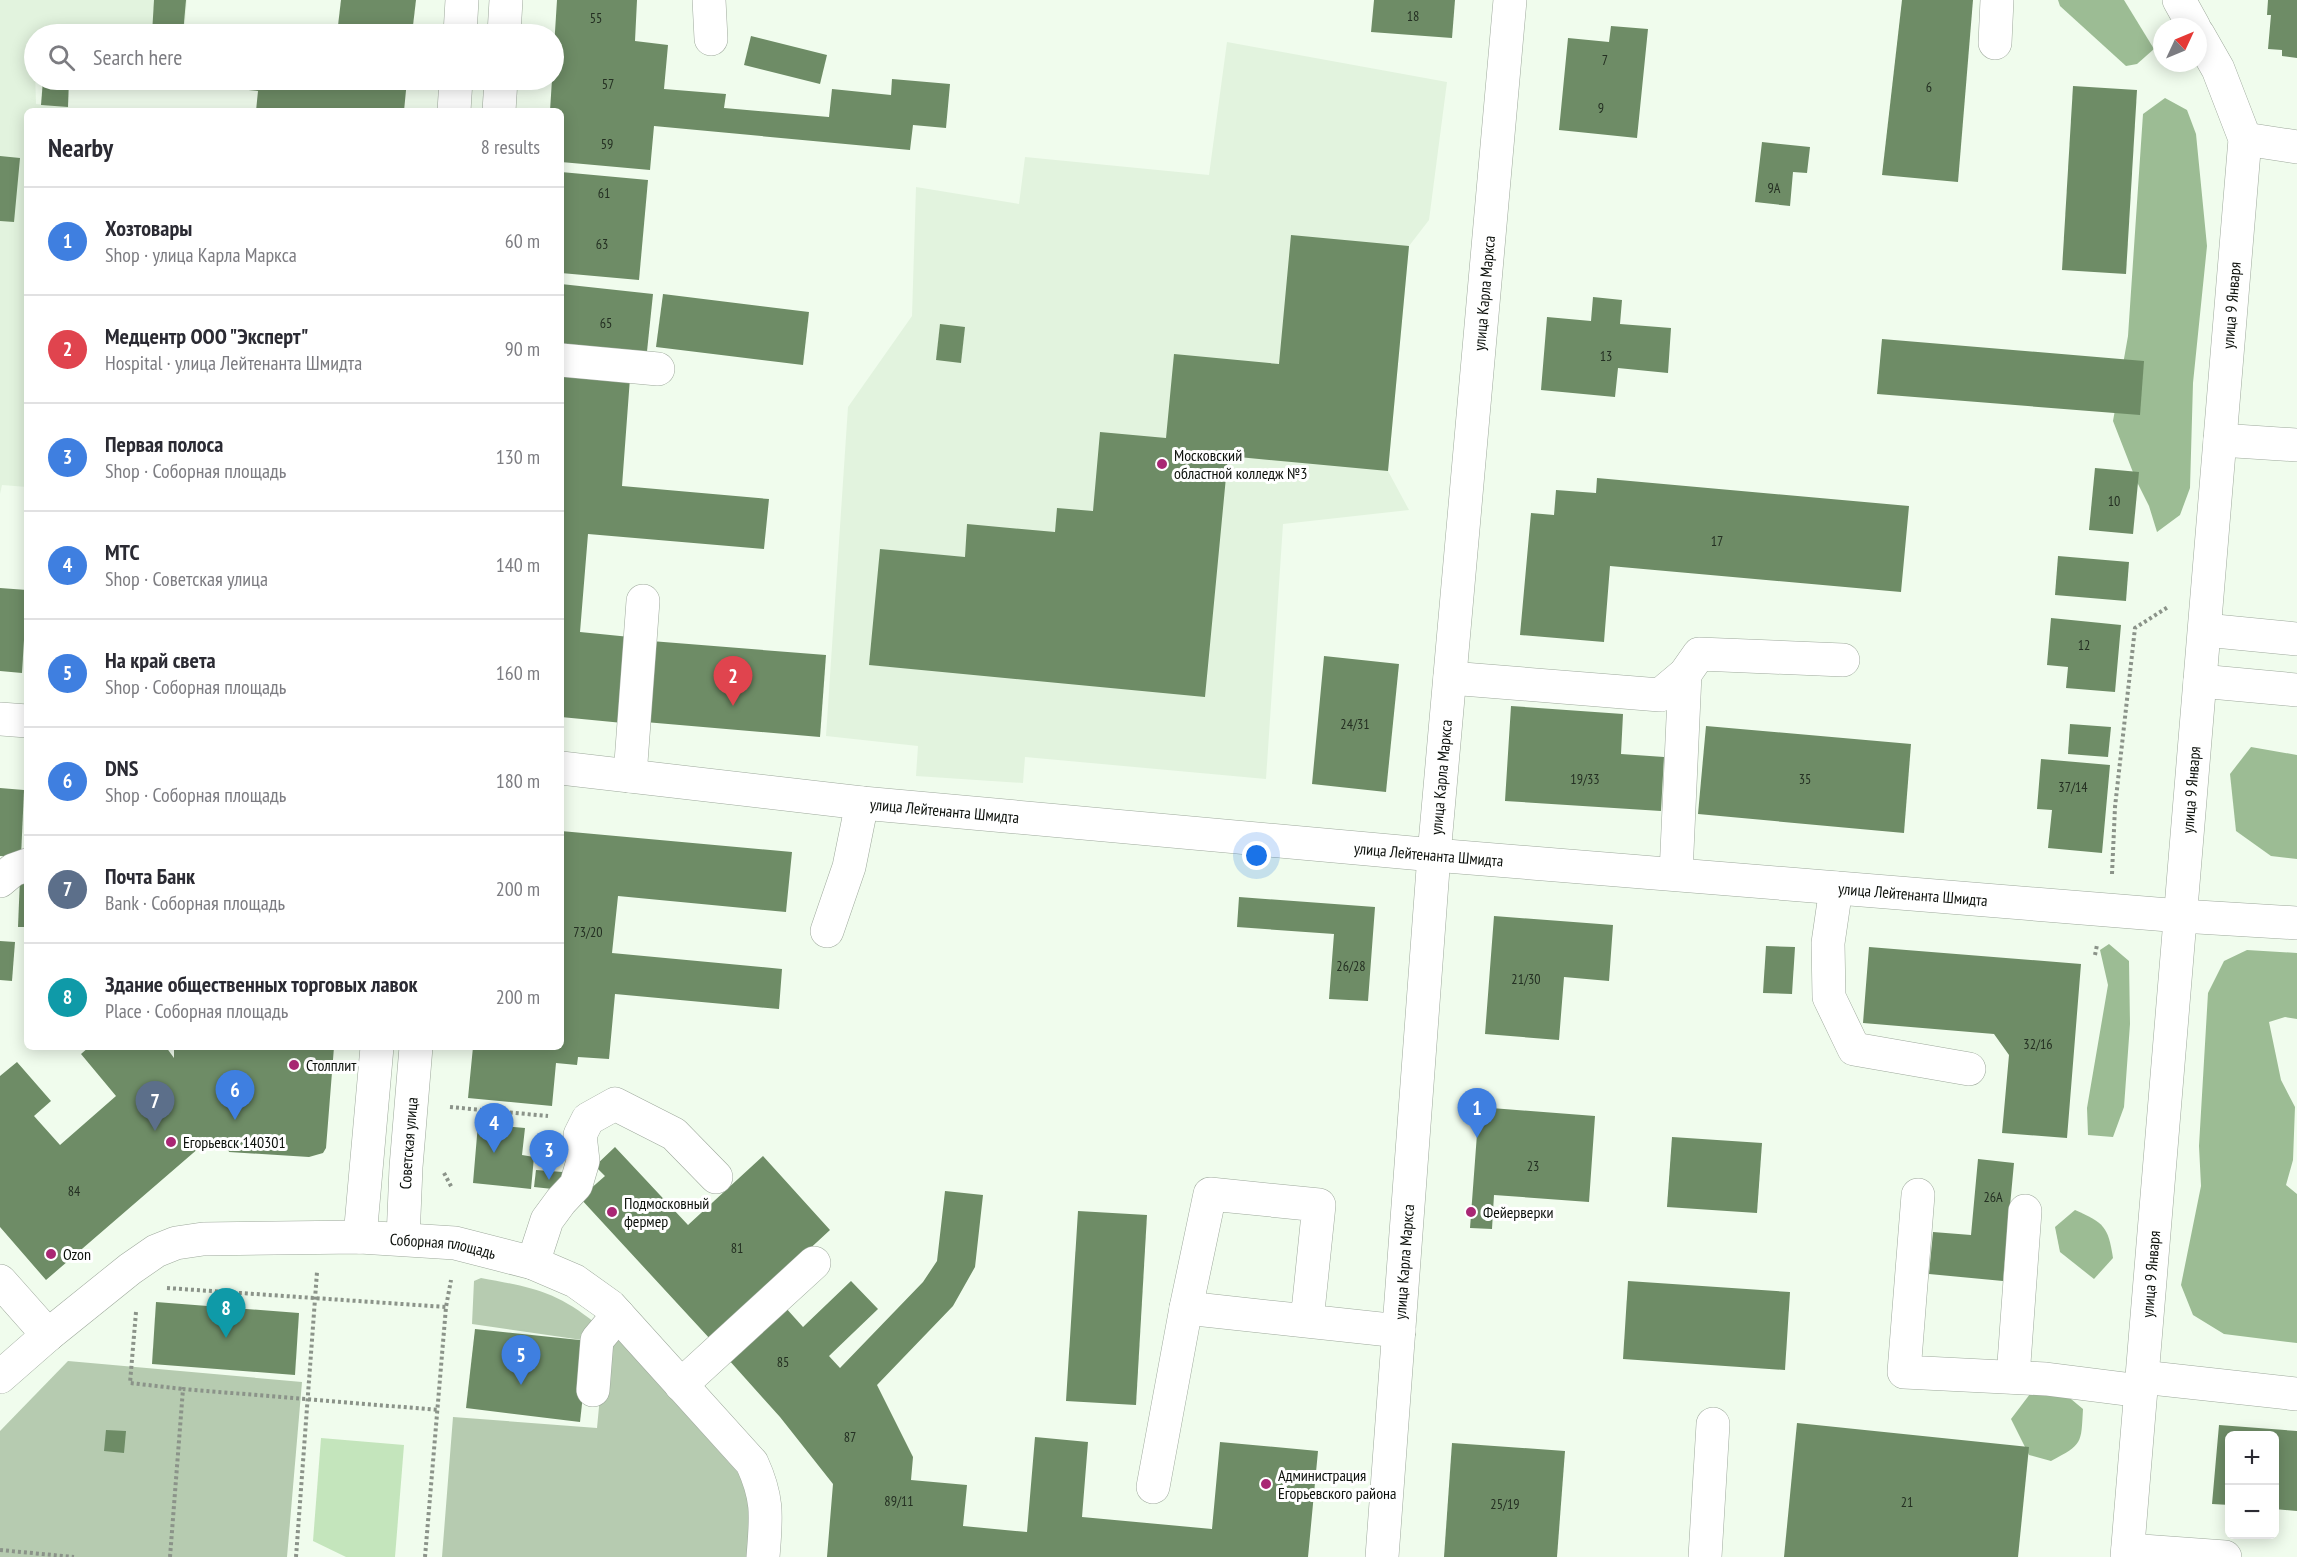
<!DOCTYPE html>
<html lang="en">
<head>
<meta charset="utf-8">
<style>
  body { margin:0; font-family:"PT Sans Narrow",sans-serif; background:#f2f2f3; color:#2b2b33 }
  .controls { position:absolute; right:18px; bottom:18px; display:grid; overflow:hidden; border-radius:9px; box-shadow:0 3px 15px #0003 }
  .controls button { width:54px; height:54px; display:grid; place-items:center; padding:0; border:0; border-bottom:2px solid #e1e1e2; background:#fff; color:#2b2b33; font:30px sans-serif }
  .compass { position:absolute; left:2153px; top:18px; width:54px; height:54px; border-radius:50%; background:#fff; box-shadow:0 3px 15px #0003; rotate:46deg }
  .you { position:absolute; left:1257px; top:856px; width:21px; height:21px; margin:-15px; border:4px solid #fff; border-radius:50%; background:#1a73e8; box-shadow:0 0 0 9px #1a73e833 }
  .badge { display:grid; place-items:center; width:39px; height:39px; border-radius:50%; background:#db2777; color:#fff; font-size:20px; font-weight:700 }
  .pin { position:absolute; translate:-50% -50px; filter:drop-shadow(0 2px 3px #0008) }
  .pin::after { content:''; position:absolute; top:32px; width:21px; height:18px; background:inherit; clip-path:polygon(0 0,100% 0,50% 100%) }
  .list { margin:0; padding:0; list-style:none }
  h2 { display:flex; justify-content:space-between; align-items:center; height:78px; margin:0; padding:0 24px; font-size:26px }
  h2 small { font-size:20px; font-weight:400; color:#7c7c81 }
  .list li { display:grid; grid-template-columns:39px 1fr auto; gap:18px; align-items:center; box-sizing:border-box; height:108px; padding:0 24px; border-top:2px solid #e1e1e2 }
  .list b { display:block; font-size:22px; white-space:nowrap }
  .list p { margin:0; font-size:20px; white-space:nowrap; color:#7c7c81 }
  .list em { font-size:20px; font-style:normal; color:#7c7c81 }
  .icon { flex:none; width:33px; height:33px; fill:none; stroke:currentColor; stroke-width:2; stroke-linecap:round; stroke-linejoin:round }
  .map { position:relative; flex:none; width:2297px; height:1557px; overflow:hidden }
  .search { position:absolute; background:#fff; box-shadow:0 3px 15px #0003; left:24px; top:24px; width:540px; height:66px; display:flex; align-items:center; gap:15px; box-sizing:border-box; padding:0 21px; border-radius:33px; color:#7c7c81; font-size:22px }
  .panel { position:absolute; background:#fff; box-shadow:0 3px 15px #0003; left:24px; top:108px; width:540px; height:942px; border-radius:9px }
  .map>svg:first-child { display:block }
  .built { fill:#e2f3de }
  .green { fill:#b6cbb0 }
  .forest { fill:#9cbc94 }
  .water { fill:#c4e5bc }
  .building { fill:#6e8c66 }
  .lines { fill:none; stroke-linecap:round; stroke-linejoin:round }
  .minor-casing { stroke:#9ea99c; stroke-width:34 }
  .major-casing { stroke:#9ea99c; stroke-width:34 }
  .path { stroke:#8b9389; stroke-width:4; stroke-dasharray:3 3; stroke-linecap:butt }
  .minor { stroke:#fff; stroke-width:33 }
  .major { stroke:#fff; stroke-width:33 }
  .poi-dot { fill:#a92774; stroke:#fff; stroke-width:2 }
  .labels { text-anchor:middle; stroke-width:6; stroke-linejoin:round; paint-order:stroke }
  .number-label { font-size:14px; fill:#242f22 }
  .street-label { font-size:16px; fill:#0c100b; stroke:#fff }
  .poi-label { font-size:16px; fill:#0c100b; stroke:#fff; text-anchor:start }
</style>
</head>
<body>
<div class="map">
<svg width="2297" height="1557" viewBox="0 0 2297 1557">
  <rect width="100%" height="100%" fill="#f0fced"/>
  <g class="built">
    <path d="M0,0H187L184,34H67L38,31L37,34H34L36,104L68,107L67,111H27V205L25,206H27V487L2,485L0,494Z"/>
    <path d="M1227,42L1447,82L1429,220L1409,246L1388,471L1409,510L1283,524L1266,779L1025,757L1023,783L916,776L918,746L826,736L848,407L912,316L916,187L1019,204L1025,157L1209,175Z"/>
  </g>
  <g class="green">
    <path d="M481,1278C530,1287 556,1291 595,1323L589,1341L472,1324L474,1281Z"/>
    <path d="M614,1335L740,1475L751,1509L748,1557H442L453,1417L597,1428L605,1343Z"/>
    <path d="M68,1361L302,1382L287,1557H0V1431Z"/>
  </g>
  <g class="forest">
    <path d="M2058,0H2124L2154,49L2137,64L2126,66L2060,6Z"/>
    <path d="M2165,98L2187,110L2196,134L2207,246L2193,383L2190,488L2180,515L2157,532L2149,506L2136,480L2113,421L2128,336L2143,114Z"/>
    <path d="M2251,747L2297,755V859L2271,856L2236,831L2230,774Z"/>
    <path d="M2109,944L2129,961L2130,1024L2124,1107L2113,1137L2088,1135L2087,1108L2108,985L2100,950Z"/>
    <path d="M2247,950L2297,953V1019L2285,1017L2269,1022L2281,1080L2295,1107L2293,1160L2286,1185L2297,1194V1343L2224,1334L2193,1315L2181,1285L2201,1186L2199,1146L2208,993L2224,961Z"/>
    <path d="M2075,1210C2104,1223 2108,1226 2113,1258L2094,1279L2060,1252L2055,1227Z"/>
    <path d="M2059,1389L2083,1409C2081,1444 2083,1444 2051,1461L2029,1455L2011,1419L2033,1390Z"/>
  </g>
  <path class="water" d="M321,1438L404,1445L395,1557H346L313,1541Z"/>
  <g class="building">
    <path d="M154,0H186L183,34H152Z"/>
    <path d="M341,0H416L412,34H337Z"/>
    <path d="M557,0H637L635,41L668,45L664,89L726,94L724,108L829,117L832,89L891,95L892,79L950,84L946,128L913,125L910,150L654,126L650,170L561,162V111H550Z"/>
    <path d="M1374,0H1455L1452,38L1371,32Z"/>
    <path d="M1902,0H1973L1958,182L1882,175Z"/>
    <path d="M2268,0H2297V58L2282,56V50L2268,49L2271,15H2267Z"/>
    <path d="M1611,26L1648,29L1637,138L1559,130L1568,38L1609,42Z"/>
    <path d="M751,36L827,55L820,84L744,65Z"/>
    <path d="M43,80H69L68,107L41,105Z"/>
    <path d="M209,80H407L404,111H256L258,91L208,86Z"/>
    <path d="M2073,86L2137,90L2126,274L2062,270Z"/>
    <path d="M1762,142L1810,147L1807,173L1793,172L1790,206L1755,202Z"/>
    <path d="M0,156L20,158L14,222L0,221Z"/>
    <path d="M561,172L648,180L639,280L561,273Z"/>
    <path d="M1291,235L1409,246L1388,471L1228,456L1205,697L869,665L880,549L965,557L967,524L1055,532L1057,508L1093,511L1100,432L1166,438L1174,354L1279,364Z"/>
    <path d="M561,284L653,294L646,361L561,352Z"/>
    <path d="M663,294L809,312L803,365L656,347Z"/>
    <path d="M1593,297L1622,300L1620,324L1671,328L1668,373L1618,368L1615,397L1541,390L1547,317L1591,321Z"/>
    <path d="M940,324L965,327L961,363L936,360Z"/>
    <path d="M1882,339L2144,361L2140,415L1877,394Z"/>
    <path d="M561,373L630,378L622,486L769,499L764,549L588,534L580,632L630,637L623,723L561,717Z"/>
    <path d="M2095,468L2139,472L2133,534L2089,530Z"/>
    <path d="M1597,478L1909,506L1901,592L1610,566L1604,642L1520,635L1531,513L1554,515L1556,490L1596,493Z"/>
    <path d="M2058,556L2129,562L2126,601L2055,595Z"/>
    <path d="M0,588L27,590L22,673L0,671Z"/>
    <path d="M2051,618L2121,625L2115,692L2066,688L2068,667L2047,665Z"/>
    <path d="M651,641L826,655L820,737L645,722Z"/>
    <path d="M1324,656L1399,664L1386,792L1312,784Z"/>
    <path d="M1511,706L1623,714L1621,754L1664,757L1661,811L1505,801Z"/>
    <path d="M2070,724L2111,727L2108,757L2068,754Z"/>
    <path d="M1706,726L1911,744L1904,833L1698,814Z"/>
    <path d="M2041,759L2110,765L2102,853L2048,848L2052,810L2037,809Z"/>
    <path d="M0,788L24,790L21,857L0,856Z"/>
    <path d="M561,831L792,852L786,912L618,896L612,953L782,969L779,1009L615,994L609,1059L578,1057L577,1065L556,1063L552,1106L468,1098L473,1047H561Z"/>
    <path d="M20,878H27V927H18Z"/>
    <path d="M1239,897L1375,907L1368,1001L1329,999L1334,934L1237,927Z"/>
    <path d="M1494,916L1613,925L1609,981L1564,977L1559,1040L1485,1034Z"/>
    <path d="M0,941L15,942L12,981L0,980Z"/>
    <path d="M1766,946L1795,947L1792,994L1763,993Z"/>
    <path d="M1869,947L2081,964L2067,1138L2002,1133L2009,1055L1994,1034L1863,1023Z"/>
    <path d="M89,1047H138L140,1049L143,1047H166L174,1058V1047H334L326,1148L323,1153L309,1157L229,1152L226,1142L207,1141L46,1280L0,1227V1076L17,1062L51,1101L34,1116L60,1145L116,1096L81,1054Z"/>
    <path d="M1479,1107L1595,1116L1589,1202L1494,1195L1492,1229L1470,1228Z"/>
    <path d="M478,1124L525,1128L522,1155L534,1157L531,1189L473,1183Z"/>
    <path d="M1672,1137L1762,1143L1757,1213L1667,1207Z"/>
    <path d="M615,1147L688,1225L763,1156L830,1230L711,1340L580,1198L605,1176L595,1166Z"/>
    <path d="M1978,1159L2014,1163L2003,1281L1929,1274L1933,1232L1971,1235Z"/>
    <path d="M536,1170L563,1172L562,1190L534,1187Z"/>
    <path d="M945,1191L983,1195L975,1267L953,1306L877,1385L913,1457L911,1480L967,1485L963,1526L1027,1532L1035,1437L1088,1442L1082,1517L1212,1529L1220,1442L1318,1451L1308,1557H827L833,1484L780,1417L728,1359L785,1307L803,1327L851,1281L878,1309L829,1356L840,1368L923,1282L937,1261Z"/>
    <path d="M1078,1211L1147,1215L1136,1405L1066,1401Z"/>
    <path d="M1628,1281L1790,1292L1785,1370L1623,1359Z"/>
    <path d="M156,1302L299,1313L295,1375L152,1364Z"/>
    <path d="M475,1329L589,1341L580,1422L466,1408Z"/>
    <path d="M1797,1423L2029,1447L2018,1557H1784Z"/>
    <path d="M2219,1425L2297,1431V1511L2274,1509V1436H2230V1505L2212,1504Z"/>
    <path d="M106,1430L126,1431L124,1453L104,1451Z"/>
    <path d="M1452,1443L1565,1451L1557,1557H1444Z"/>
  </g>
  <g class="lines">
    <g class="minor-casing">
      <g id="minor">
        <path d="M709,0L711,39"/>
        <path d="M2179,0L2194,27"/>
        <path d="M1995,43L1997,0"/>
        <path d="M2245,139L2297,147"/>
        <path d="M561,360L658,369"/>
        <path d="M2220,440L2297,445"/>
        <path d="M2205,630L2297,639"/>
        <path d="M1450,678L1660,695L1685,674L1699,654L1843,660"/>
        <path d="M2200,681L2297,690"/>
        <path d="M0,719L27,721"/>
        <path id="s1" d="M561,768L862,803L1434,855L2181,916L2297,923"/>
        <path d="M630,776L643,601"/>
        <path d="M1676,874L1685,674"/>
        <path d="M0,881L13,870L27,865"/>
        <path d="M1836,888L1828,943L1829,997L1854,1049L1969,1069"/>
        <path d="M827,931L849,867L862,803"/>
        <path d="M1918,1195L1904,1372L2046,1379L2141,1391"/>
        <path d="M533,1263L547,1220L561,1201L576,1185L583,1161L580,1135L588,1119L615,1104L674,1134L716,1177"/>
        <path d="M0,1281L48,1335"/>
        <path d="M1307,1321L1319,1205L1210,1194L1186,1308C1257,1316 1328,1323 1399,1331"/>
        <path d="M2013,1377L2025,1211"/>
        <path d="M2142,1377L2297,1394"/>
        <path d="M681,1385L814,1263"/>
        <path d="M593,1390L597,1340L618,1315"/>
        <path d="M1153,1487L1186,1308"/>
        <path d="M2128,1550L2225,1557"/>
        <path id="s2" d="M1382,1557L1434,855L1510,0"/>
        <path d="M1705,1557L1713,1424"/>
        <path id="s3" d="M2127,1557L2245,139L2218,69L2198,34"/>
      </g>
    </g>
    <g class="major-casing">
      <g id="major">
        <path d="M460,34L462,0"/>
        <path d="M504,34L506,0"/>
        <path d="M454,111L456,80"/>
        <path d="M499,111L501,80"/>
        <path d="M360,1237L377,1047"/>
        <path id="s4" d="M403,1239L406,1167L416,1047"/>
        <path id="s5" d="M0,1377L48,1335L130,1269L156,1251L176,1243L203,1239L360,1237L455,1243L533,1263L575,1281L610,1306L752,1463C769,1500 766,1518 763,1557"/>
      </g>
    </g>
    <g class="path">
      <path d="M2112,874L2115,807L2135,628L2168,607"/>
      <path d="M2095,955L2097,945"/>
      <path d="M450,1107L548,1116"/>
      <path d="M444,1173L452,1188"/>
      <path d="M167,1288L446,1307"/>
      <path d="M136,1312L130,1383L183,1389"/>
      <path d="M0,1550L74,1557"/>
      <path d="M170,1557L183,1389L439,1410"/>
      <path d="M296,1557L317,1272"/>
      <path d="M425,1557L446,1307L451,1280"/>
    </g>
    <use href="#minor" class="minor"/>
    <use href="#major" class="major"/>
  </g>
  <g class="poi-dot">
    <circle cx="1162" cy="464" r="6"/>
    <circle cx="294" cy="1065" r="6"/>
    <circle cx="171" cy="1142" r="6"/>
    <circle cx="612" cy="1212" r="6"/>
    <circle cx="1471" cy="1212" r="6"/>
    <circle cx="51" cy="1254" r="6"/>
    <circle cx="1266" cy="1484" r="6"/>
  </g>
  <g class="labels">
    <g class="number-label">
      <text x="1413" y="21">18</text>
      <text x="596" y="23">55</text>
      <text x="1605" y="65">7</text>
      <text x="608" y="89">57</text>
      <text x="1929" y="92">6</text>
      <text x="1601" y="113">9</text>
      <text x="607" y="149">59</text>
      <text x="1774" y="193">9А</text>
      <text x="604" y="198">61</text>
      <text x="602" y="249">63</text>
      <text x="606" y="328">65</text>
      <text x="1606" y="361">13</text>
      <text x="2114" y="506">10</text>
      <text x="1717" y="546">17</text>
      <text x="2084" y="650">12</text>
      <text x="1355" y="729">24/31</text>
      <text x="1585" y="784">19/33</text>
      <text x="1805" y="784">35</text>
      <text x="2073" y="792">37/14</text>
      <text x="588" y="937">73/20</text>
      <text x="1351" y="971">26/28</text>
      <text x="1526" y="984">21/30</text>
      <text x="2038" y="1049">32/16</text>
      <text x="1533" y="1171">23</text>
      <text x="74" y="1196">84</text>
      <text x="1993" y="1202">26А</text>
      <text x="737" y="1253">81</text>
      <text x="783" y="1367">85</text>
      <text x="850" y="1442">87</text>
      <text x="899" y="1506">89/11</text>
      <text x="1907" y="1507">21</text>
      <text x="1505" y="1509">25/19</text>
    </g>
    <g class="street-label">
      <text dy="6" stroke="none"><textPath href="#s2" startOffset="1268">улица Карла Маркса</textPath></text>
      <text dy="6" stroke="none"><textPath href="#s3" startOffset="1256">улица 9 Января</textPath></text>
      <text dy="6" stroke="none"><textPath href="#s2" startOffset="782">улица Карла Маркса</textPath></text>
      <text dy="6" stroke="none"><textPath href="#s3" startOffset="770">улица 9 Января</textPath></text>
      <text dy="6" stroke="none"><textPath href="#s1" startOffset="386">улица Лейтенанта Шмидта</textPath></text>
      <text dy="6" stroke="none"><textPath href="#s1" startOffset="872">улица Лейтенанта Шмидта</textPath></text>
      <text dy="6" stroke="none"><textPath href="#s1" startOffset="1358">улица Лейтенанта Шмидта</textPath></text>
      <text dy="6" stroke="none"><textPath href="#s4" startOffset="96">Советская улица</textPath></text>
      <text dy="6" stroke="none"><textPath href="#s5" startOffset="490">Соборная площадь</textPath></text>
      <text dy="6" stroke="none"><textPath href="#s2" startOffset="296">улица Карла Маркса</textPath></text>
      <text dy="6" stroke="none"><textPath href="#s3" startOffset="284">улица 9 Января</textPath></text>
    </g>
    <g class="poi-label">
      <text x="1174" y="461">Московский<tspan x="1174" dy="18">областной колледж №3</tspan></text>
      <text x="306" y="1071">Столплит</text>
      <text x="183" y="1148">Егорьевск 140301</text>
      <text x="624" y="1209">Подмосковный<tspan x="624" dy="18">фермер</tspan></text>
      <text x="1483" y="1218">Фейерверки</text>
      <text x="63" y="1260">Ozon</text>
      <text x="1278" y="1481">Администрация<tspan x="1278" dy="18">Егорьевского района</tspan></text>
    </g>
  </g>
</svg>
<div class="controls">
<button>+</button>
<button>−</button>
</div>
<svg class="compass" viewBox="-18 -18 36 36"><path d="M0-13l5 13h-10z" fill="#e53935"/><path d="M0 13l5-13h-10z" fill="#7c7c81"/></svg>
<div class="you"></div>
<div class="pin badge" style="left:1477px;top:1138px;background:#3f7fe0">1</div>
<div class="pin badge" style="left:733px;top:706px;background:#e0444e">2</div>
<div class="pin badge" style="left:549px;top:1180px;background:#3f7fe0">3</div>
<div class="pin badge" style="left:494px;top:1153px;background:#3f7fe0">4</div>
<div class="pin badge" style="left:521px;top:1385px;background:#3f7fe0">5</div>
<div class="pin badge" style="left:235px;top:1120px;background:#3f7fe0">6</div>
<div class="pin badge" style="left:155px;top:1131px;background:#5c6f8a">7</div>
<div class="pin badge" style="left:226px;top:1338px;background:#0f9aa8">8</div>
<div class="search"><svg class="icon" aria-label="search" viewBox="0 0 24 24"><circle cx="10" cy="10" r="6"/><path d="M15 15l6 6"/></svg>Search here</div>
<section class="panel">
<h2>Nearby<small>8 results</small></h2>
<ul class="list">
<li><span class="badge" style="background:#3f7fe0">1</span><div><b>Хозтовары</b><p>Shop · улица Карла Маркса</p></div><em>60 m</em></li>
<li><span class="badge" style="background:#e0444e">2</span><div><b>Медцентр ООО &quot;Эксперт&quot;</b><p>Hospital · улица Лейтенанта Шмидта</p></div><em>90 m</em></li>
<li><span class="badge" style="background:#3f7fe0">3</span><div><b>Первая полоса</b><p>Shop · Соборная площадь</p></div><em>130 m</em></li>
<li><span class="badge" style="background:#3f7fe0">4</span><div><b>МТС</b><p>Shop · Советская улица</p></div><em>140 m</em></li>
<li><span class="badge" style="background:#3f7fe0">5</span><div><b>На край света</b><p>Shop · Соборная площадь</p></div><em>160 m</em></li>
<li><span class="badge" style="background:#3f7fe0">6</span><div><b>DNS</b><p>Shop · Соборная площадь</p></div><em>180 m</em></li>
<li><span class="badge" style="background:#5c6f8a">7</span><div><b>Почта Банк</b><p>Bank · Соборная площадь</p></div><em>200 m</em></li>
<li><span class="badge" style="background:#0f9aa8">8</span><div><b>Здание общественных торговых лавок</b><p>Place · Соборная площадь</p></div><em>200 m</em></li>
</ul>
</section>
</div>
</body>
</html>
